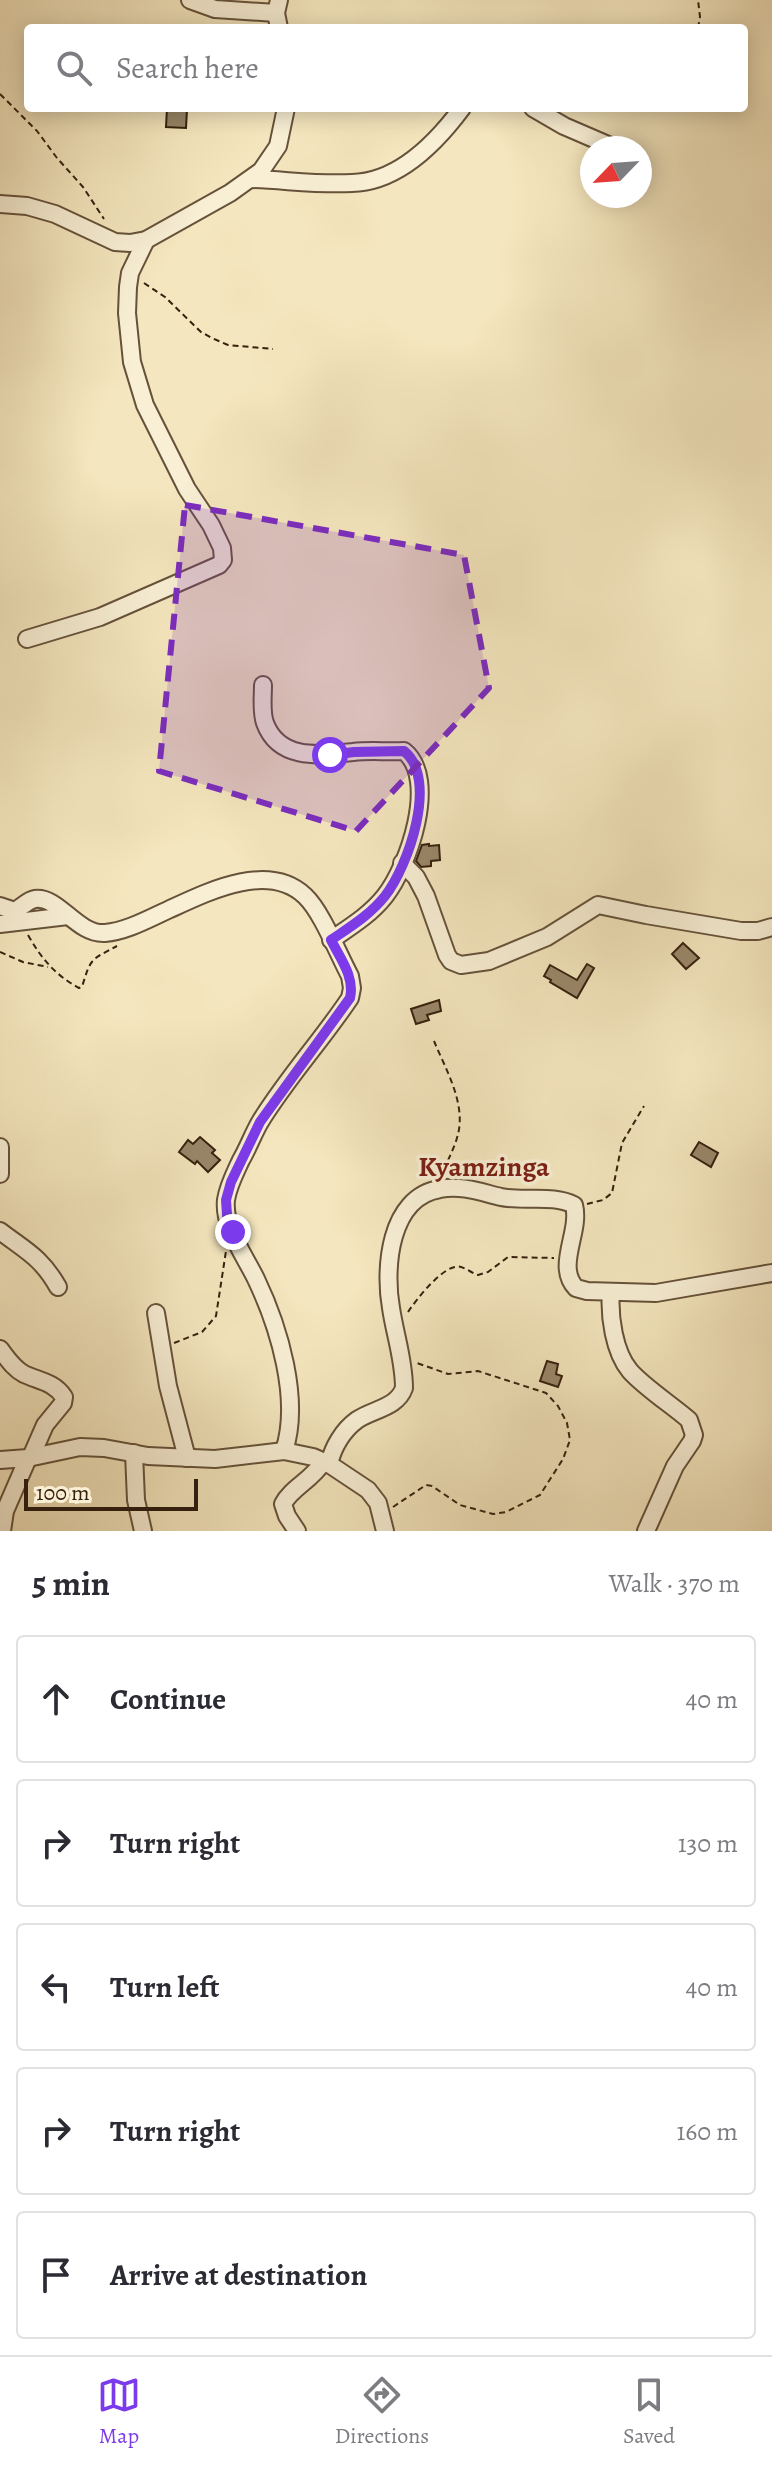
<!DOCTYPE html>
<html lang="en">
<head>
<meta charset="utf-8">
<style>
  body { margin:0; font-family:Alegreya,serif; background:#f2f2f3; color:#2b2b33 }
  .compass { position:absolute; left:580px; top:136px; width:72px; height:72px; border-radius:50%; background:#fff; box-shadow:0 4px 20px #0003; rotate:245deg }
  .scale { position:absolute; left:24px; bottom:20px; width:174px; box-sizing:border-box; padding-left:8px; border:4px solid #37200e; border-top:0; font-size:22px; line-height:28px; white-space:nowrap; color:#37200e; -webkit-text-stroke:6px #f8efd5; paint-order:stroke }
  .stop { position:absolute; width:24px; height:24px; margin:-18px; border:6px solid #7c3aed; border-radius:50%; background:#fff }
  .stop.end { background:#7c3aed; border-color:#fff; box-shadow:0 2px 8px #0008 }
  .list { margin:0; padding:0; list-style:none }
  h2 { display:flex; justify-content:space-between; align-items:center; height:104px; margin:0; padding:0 32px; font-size:34px }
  h2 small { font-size:26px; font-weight:400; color:#7c7c81 }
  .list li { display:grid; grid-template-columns:52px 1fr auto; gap:24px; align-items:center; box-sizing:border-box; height:128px; margin:0 16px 16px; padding:0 16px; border:2px solid #e1e1e2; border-radius:8px }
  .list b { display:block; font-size:30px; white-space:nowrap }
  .list em { font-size:26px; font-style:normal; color:#7c7c81 }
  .icon { flex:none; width:44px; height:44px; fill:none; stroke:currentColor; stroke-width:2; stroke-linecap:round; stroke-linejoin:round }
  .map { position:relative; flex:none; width:772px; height:1531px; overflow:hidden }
  .search { position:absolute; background:#fff; box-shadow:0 4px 20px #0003; left:24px; right:24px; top:24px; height:88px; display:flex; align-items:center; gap:20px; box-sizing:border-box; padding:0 28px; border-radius:8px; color:#7c7c81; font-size:30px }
  .sheet { height:824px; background:#fff }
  nav { display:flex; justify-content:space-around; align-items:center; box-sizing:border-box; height:112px; border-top:2px solid #e1e1e2; background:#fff; font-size:22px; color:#7c7c81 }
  nav a { display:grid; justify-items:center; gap:4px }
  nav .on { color:#7c3aed }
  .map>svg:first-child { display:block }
  .building { fill:#99876a; stroke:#37200e; stroke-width:2 }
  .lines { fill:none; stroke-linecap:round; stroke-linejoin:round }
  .minor-casing { stroke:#66523a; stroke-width:20 }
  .path { stroke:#37200e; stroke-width:2; stroke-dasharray:6 4; stroke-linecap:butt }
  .minor { stroke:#f8efd5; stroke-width:16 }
  .route { stroke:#7c3aed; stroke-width:10 }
  .marked { fill:#7b2cbf; fill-opacity:0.2; stroke:#7b2cbf; stroke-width:6; stroke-dasharray:16 10; stroke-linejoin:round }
  .labels { text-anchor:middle; stroke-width:7; stroke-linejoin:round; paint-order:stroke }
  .quarter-label { font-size:28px; font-weight:bold; fill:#7a1f14; stroke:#f8efd5 }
</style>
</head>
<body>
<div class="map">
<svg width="772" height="1531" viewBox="0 0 772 1531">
  <rect width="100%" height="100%" fill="#f4e6be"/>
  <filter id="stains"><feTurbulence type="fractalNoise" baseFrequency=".0025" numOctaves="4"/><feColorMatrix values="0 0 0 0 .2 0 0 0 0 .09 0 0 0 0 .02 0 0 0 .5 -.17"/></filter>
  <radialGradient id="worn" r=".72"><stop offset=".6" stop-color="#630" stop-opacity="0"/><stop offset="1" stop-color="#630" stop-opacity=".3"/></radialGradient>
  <g class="building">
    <path d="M167,108L187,109L186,128L166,127Z"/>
    <path d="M429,844V846L439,845L440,860L431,861V866L421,867L416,861L422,845Z"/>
    <path d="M683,943L699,958L686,969L672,954Z"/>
    <path d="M587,964L594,968L577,998L550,982L551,980L544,976L550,965L577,980Z"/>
    <path d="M439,1000L441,1011L427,1015L429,1020L416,1024L411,1009Z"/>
    <path d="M200,1137L215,1150L212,1153L220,1160L208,1172L197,1161L195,1164L179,1152L188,1140L193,1144Z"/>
    <path d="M699,1142L718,1153L711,1167L691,1155Z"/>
    <path d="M547,1361L558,1364L556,1374L562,1376L558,1387L540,1381Z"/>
  </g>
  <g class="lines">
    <g class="minor-casing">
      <g id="minor">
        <path d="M190,0L215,9L276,13"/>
        <path d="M279,0L276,13L279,28"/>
        <path d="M533,108L564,126L615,148"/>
        <path d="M251,179C285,180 318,185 352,183C398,182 436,143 462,108"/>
        <path d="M0,204L27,206L55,214L115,242L130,243L146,240L230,193L261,171L278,146L286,108"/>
        <path d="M27,639L100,617L219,565L223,560L222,548L211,525L187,489L145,405L132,362L127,313L128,287L130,273L146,240"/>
        <path d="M263,685C263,696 261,712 265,723C279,761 320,755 353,752C370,750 387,752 404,751C439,779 408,867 385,896C370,915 350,927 331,940"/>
        <path d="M402,863L416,877L426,896L447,955L451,961L461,965L489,961L547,937L598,905L646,915L741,931H758L772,927"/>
        <path d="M0,906L15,911C22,907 28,900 35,899C59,896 77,935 105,933C127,931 148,919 168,910C207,892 268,861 305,896C322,912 338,954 350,976L352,988L350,998C322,1040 287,1078 260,1122C253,1134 248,1148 241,1160C235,1173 228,1186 226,1200C223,1227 245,1256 256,1279C279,1327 301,1400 284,1451"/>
        <path d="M0,924L68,916"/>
        <path d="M0,1147V1174"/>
        <path d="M0,1231C26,1251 41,1257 58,1287"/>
        <path d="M611,1292C609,1316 614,1352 630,1371C644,1387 673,1406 689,1420L694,1435L692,1441L675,1466L646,1531"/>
        <path d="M156,1313L168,1386L187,1458"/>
        <path d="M0,1349C7,1358 13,1368 24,1374C39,1381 54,1382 64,1397L63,1403L45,1425L31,1457"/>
        <path d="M134,1453L136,1500L143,1531"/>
        <path d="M0,1460L28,1458L80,1447L104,1448L148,1456L215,1459L284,1451L313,1457L329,1464L368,1490L378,1503L385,1531"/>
        <path d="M329,1464C333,1447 343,1430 357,1420C373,1409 397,1408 404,1388C404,1360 395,1335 391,1308C384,1269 389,1197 440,1189C462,1185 480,1192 501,1197C524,1202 553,1194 574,1205C581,1232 555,1266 576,1288L587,1291L656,1293L772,1273"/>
        <path d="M2,1531L5,1511L28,1458"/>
        <path d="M297,1531L287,1516L283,1504C291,1488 312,1480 323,1462"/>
      </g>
    </g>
    <g class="path">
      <path d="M698,28L700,17L698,0"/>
      <path d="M0,94L37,131L57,158L83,187L104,219"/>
      <path d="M144,283L165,297L201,332L212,338L228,345L273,349"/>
      <path d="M28,935C41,958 55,975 79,988L82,987C91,957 91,960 117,946"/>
      <path d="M0,952L23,962L48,967"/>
      <path d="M434,1041C445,1068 466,1103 458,1134C455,1148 446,1162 442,1176"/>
      <path d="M587,1204L603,1200L612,1193L622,1143L644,1106"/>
      <path d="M408,1312C416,1300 445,1262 461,1267C467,1269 472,1273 478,1275L488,1272L508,1257L554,1258"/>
      <path d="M174,1343L202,1332L216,1316L226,1251"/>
      <path d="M393,1507L426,1485L432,1486L460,1505L493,1514L506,1512L540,1495L563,1459L570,1440L567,1423L558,1406L546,1393L478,1371L448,1374L417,1363"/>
    </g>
    <use href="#minor" class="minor"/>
  </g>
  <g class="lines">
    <path class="route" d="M233,1232L227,1215L226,1200L231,1182L260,1122L350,998C355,977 340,958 331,940C350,927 370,915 385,896C408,867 439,779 404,751L354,752L330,755"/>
  </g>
  <path class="marked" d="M185,505L464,555L489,688L356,831L159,771Z"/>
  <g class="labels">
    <g class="quarter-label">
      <text x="484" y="1176">Kyamzinga</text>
    </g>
  </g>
  <rect width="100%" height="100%" filter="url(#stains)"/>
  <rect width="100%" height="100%" fill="url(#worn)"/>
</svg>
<svg class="compass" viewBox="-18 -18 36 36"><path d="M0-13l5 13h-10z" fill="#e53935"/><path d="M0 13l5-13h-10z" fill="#7c7c81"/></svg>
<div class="scale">100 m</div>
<div class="stop" style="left:330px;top:755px"></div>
<div class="stop end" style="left:233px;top:1232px"></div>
<div class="search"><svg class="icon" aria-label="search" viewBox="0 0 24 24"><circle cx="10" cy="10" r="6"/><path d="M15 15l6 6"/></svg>Search here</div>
</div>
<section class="sheet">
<h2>5 min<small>Walk · 370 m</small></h2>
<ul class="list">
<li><svg class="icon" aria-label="ahead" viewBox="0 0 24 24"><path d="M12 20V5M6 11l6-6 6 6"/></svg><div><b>Continue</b></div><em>40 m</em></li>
<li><svg class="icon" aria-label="right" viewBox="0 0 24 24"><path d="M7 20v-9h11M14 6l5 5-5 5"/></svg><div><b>Turn right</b></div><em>130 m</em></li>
<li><svg class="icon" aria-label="left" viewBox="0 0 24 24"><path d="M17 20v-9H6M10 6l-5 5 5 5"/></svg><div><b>Turn left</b></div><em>40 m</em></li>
<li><svg class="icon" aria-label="right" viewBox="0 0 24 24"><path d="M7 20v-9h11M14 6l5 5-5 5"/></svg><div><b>Turn right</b></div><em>160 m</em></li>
<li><svg class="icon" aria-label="arrive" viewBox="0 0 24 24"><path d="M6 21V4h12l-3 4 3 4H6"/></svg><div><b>Arrive at destination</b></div></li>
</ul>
</section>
<nav>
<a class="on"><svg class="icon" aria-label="map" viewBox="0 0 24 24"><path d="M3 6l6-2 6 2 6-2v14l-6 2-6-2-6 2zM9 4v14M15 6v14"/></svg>Map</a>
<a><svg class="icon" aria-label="directions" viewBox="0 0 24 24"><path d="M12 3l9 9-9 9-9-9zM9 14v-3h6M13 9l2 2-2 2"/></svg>Directions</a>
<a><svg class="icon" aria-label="saved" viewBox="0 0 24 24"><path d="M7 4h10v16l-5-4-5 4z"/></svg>Saved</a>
</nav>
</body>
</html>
